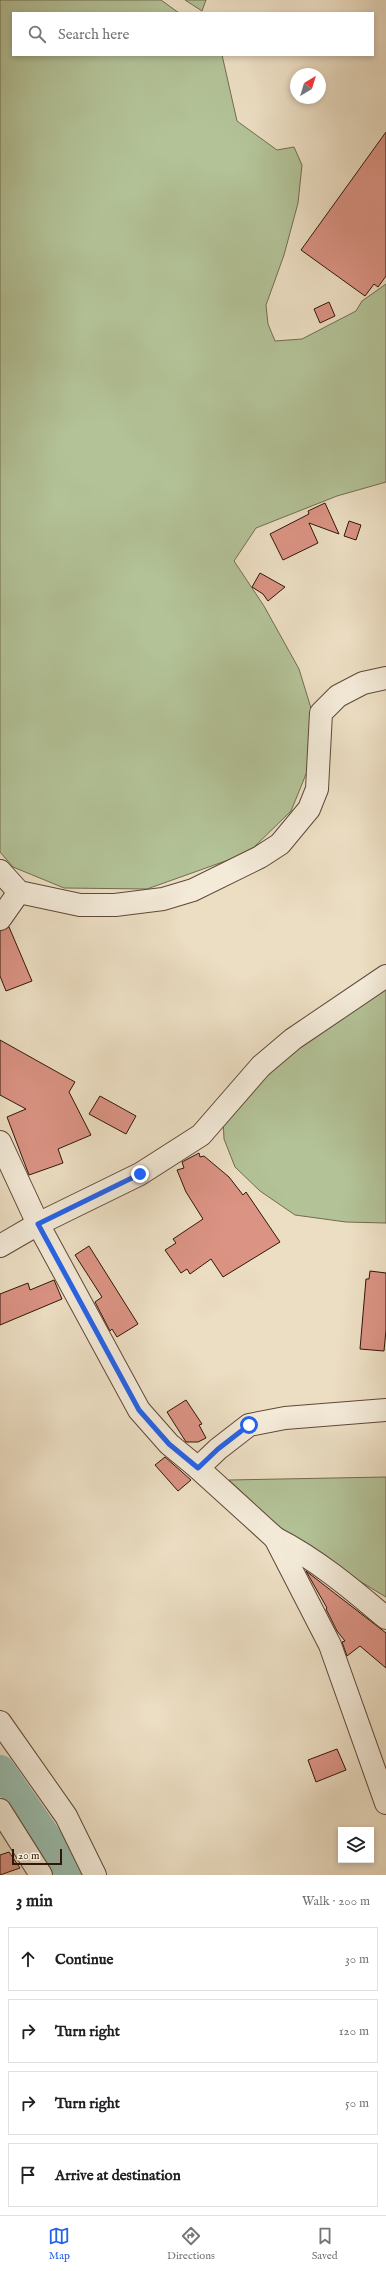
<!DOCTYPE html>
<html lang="en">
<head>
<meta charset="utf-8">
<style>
  body { margin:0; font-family:"IM FELL English",serif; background:#f6f6f6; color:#202124 }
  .controls { position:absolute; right:12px; bottom:12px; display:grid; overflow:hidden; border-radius:0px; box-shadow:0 2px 6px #0003 }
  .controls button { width:36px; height:36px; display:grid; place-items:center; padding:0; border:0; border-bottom:1px solid #e0e0e0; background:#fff; color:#202124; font:20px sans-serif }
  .compass { position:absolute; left:290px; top:68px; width:36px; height:36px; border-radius:50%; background:#fff; box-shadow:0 2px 6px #0003; rotate:38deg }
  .scale { position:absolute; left:12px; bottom:10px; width:50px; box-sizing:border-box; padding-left:4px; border:2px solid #311609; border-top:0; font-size:11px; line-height:14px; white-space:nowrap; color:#311609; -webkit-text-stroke:3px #f3ead8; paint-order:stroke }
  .stop { position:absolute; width:12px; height:12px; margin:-9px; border:3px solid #2563eb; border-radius:50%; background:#fff }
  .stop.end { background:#2563eb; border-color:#fff; box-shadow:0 1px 4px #0008 }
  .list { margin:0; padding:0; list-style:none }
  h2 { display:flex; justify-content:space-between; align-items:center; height:52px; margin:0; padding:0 16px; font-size:17px }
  h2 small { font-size:13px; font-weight:400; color:#757577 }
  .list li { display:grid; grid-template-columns:26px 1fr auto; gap:12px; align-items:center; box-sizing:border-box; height:64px; margin:0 8px 8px; padding:0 8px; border:1px solid #e0e0e0; border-radius:0px }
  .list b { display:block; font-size:15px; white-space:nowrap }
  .list em { font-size:13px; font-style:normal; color:#757577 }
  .icon { flex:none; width:22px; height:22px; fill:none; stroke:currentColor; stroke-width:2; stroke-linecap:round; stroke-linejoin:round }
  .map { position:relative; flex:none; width:386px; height:1875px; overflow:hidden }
  .search { position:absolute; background:#fff; box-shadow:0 2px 6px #0003; left:12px; right:12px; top:12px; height:44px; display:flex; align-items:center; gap:10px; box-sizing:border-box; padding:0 14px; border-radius:0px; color:#757577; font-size:15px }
  .sheet { height:340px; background:#fff }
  nav { display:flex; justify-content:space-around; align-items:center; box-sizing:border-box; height:56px; border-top:1px solid #e0e0e0; background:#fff; font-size:11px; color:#757577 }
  nav a { display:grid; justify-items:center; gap:2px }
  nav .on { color:#2563eb }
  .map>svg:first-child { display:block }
  .green { fill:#b3c297; stroke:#726c50 }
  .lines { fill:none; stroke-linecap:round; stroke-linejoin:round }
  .river { stroke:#9abdad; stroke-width:30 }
  .building { fill:#db9384; stroke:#311609 }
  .minor-casing { stroke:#604838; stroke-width:24 }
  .minor { stroke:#f3ead8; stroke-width:22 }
  .route { stroke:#2563eb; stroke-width:5 }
</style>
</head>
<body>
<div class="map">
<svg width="386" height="1875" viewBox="0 0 386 1875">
  <rect width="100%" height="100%" fill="#ecdec3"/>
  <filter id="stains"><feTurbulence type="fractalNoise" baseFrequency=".005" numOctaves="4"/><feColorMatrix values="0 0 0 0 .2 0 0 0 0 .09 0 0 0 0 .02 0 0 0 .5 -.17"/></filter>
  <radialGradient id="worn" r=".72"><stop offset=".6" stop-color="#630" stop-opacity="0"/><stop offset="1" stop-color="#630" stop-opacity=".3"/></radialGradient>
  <g class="green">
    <path d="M0,0H161L179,13H13V55H222L237,121L277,150L294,147L302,165L298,203L284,255L266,305L268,324L275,341L302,339L356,311L362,301L386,284V482L337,496L256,528L234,561L264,606L299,669L314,718L313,757L291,811L248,853L147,889L64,888L13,867L0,852Z"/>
    <path d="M185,0H206L202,11Z"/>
    <path d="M386,982V1223L346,1222L295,1215L260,1191L235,1167L224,1139L223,1119L296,1041Z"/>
    <path d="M386,1477V1597L298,1544L229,1480Z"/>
  </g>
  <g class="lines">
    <path class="river" d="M0,1770L65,1864L71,1875"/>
  </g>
  <g class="building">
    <path d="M386,132V276L378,287L374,284L365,296L301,250Z"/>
    <path d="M329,302L335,316L320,323L314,309Z"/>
    <path d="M325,503L339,534L309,523L318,543L283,560L270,534L309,514L308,511Z"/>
    <path d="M349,521L361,525L356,540L344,536Z"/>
    <path d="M260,573L285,587L268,601L263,594L252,587Z"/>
    <path d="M9,927L32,981L6,991L0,976V931Z"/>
    <path d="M0,1040L75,1082L69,1092L91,1135L58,1149L63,1163L29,1175L7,1117L26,1109L0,1095Z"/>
    <path d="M100,1096L136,1116L126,1134L89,1114Z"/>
    <path d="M199,1153L200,1157L204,1156L229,1177L243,1195L246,1192L280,1242L223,1277L211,1259L190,1274L187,1269L181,1273L165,1250L176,1243L173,1239L203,1219L186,1192L177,1170L184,1168L182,1162Z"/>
    <path d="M89,1246L138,1324L117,1337L112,1329L110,1331L95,1302L102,1297L75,1255Z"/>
    <path d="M370,1271L386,1273V1330L384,1351L360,1349L366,1279H369Z"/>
    <path d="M54,1280L62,1299L0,1325V1294L28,1283L30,1290Z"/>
    <path d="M186,1400L202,1424L199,1425L206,1438L198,1442H186L167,1412Z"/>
    <path d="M165,1457L191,1480L178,1491L155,1465Z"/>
    <path d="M306,1571L386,1633V1668L360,1646L347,1656L342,1642L345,1641L337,1631L326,1609L327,1608Z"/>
    <path d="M337,1749L346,1770L316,1782L308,1760Z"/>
    <path d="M9,1852L20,1868L0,1875V1855Z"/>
  </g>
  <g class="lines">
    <g class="minor-casing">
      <g id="minor">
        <path d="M0,871L19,892L80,905H115L163,899L193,890L260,857L280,844L309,809L317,789L321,713L338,696L363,683L386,678"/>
        <path d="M0,919L19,892"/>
        <path d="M0,1142L38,1224L139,1410L169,1444L198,1468L275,1538L330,1645L386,1803"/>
        <path d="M0,1246L38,1224L140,1174L201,1135L261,1066L293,1039L386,976"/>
        <path d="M198,1468L218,1449L249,1425L285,1418L386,1410"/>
        <path d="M275,1538C316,1559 351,1588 386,1618"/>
        <path d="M0,1722L66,1816L95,1875"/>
        <path d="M0,1810L41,1875"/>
      </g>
    </g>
    <use href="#minor" class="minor"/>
  </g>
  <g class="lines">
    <path class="route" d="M140,1174L38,1224L139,1410L169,1444L198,1468L218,1449L249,1425"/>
  </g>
  <rect width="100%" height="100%" filter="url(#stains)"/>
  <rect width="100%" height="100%" fill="url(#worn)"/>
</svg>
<div class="controls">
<button><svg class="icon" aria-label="layers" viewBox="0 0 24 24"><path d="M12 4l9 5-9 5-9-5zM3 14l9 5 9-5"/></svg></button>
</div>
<svg class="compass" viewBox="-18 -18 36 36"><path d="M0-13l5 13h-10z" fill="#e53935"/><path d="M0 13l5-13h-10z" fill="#757577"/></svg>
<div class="scale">20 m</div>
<div class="stop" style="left:249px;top:1425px"></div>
<div class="stop end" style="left:140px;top:1174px"></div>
<div class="search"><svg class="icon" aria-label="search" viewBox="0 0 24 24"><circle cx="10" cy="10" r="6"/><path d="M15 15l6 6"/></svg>Search here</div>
</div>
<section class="sheet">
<h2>3 min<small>Walk · 200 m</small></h2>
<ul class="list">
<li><svg class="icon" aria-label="ahead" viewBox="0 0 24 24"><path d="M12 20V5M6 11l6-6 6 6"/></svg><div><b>Continue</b></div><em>30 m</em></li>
<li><svg class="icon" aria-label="right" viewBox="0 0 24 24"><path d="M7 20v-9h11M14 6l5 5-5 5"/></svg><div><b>Turn right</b></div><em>120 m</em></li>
<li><svg class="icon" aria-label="right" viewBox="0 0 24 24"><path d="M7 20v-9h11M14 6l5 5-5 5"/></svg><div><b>Turn right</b></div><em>50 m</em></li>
<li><svg class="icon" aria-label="arrive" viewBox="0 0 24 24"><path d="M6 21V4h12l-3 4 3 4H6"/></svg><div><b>Arrive at destination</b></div></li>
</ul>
</section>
<nav>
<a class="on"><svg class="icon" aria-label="map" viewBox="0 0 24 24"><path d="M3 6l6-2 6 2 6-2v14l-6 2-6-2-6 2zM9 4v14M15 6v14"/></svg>Map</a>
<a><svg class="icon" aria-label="directions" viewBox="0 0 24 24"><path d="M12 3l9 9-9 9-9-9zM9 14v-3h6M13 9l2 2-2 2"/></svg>Directions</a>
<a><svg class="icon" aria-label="saved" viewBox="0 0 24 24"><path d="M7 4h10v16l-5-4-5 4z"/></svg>Saved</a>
</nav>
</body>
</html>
